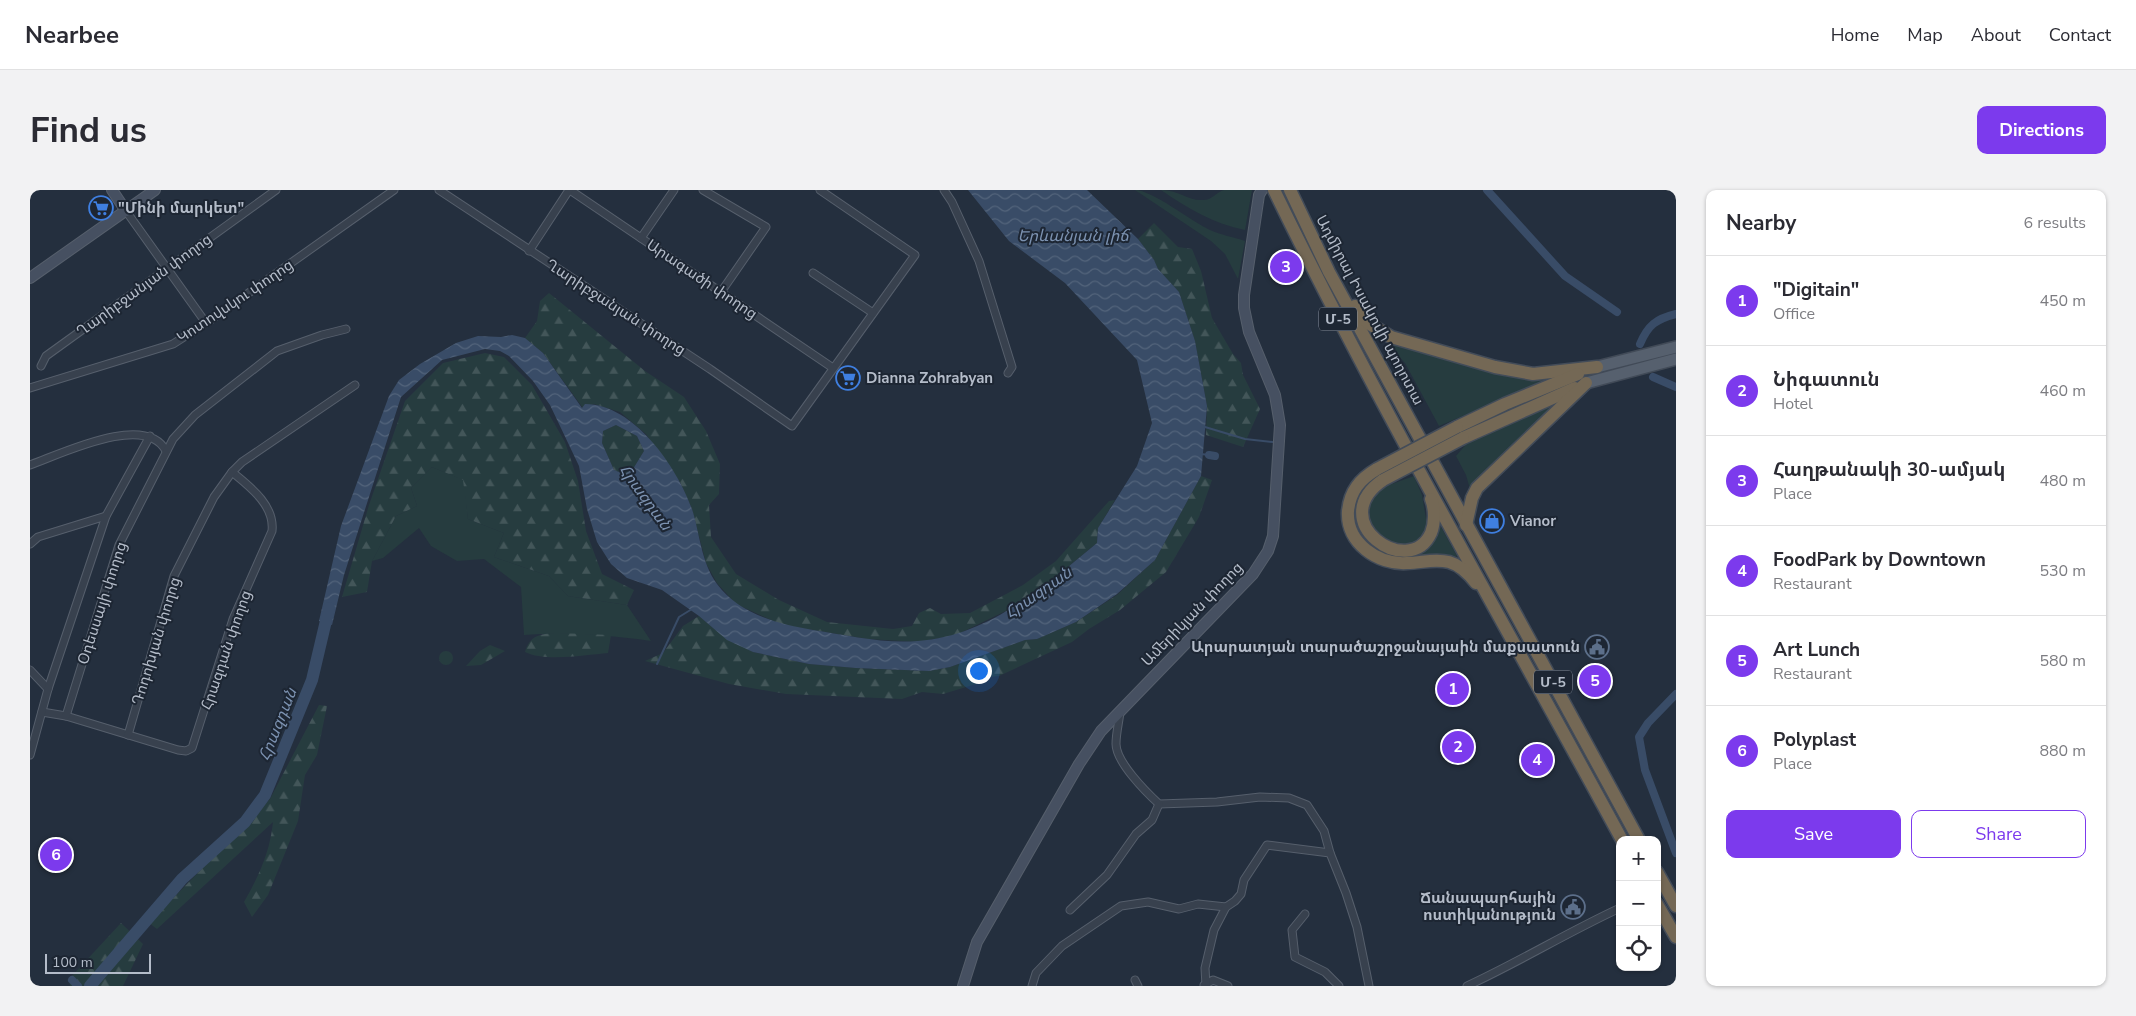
<!DOCTYPE html>
<html lang="en">
<head>
<meta charset="utf-8">
<style>
  body { margin:0; font-family:"Nunito Sans","Noto Sans Armenian",sans-serif; background:#f2f2f3; color:#2b2b33 }
  .controls { position:absolute; right:15px; bottom:15px; display:grid; overflow:hidden; border-radius:10px; box-shadow:0 1px 4px #0004 }
  .controls button { width:45px; height:45px; display:grid; place-items:center; padding:0; border:0; border-bottom:1px solid #e1e1e2; background:#fff; color:#2b2b33; font:25px sans-serif }
  .scale { position:absolute; left:15px; bottom:12px; width:106px; box-sizing:border-box; padding-left:5px; border:2px solid #b4bcc9; border-top:0; font-size:14px; line-height:18px; white-space:nowrap; color:#b4bcc9; -webkit-text-stroke:4px #1d2633; paint-order:stroke }
  .you { position:absolute; left:948px; top:480px; width:18px; height:18px; margin:-12px; border:4px solid #fff; border-radius:50%; background:#1a73e8; box-shadow:0 0 0 8px #1a73e833 }
  .badge { display:grid; place-items:center; width:32px; height:32px; border-radius:50%; background:#7c3aed; color:#fff; font-size:16px; font-weight:700 }
  .pin { position:absolute; translate:-50% -50%; border:2px solid #fff; box-shadow:0 1px 5px #0006 }
  .list { margin:0; padding:0; list-style:none }
  h2 { display:flex; justify-content:space-between; align-items:center; height:65px; margin:0; padding:0 20px; font-size:21px }
  h2 small { font-size:16px; font-weight:400; color:#7c7c81 }
  .list li { display:grid; grid-template-columns:32px 1fr auto; gap:15px; align-items:center; box-sizing:border-box; height:90px; padding:0 20px; border-top:1px solid #e1e1e2 }
  .list b { display:block; font-size:19px; white-space:nowrap }
  .list p { margin:0; font-size:16px; white-space:nowrap; color:#7c7c81 }
  .list em { font-size:16px; font-style:normal; color:#7c7c81 }
  .actions { display:flex; gap:10px; padding:15px 20px }
  .actions a { flex:1; padding:11px 0; border:1px solid #7c3aed; border-radius:10px; text-align:center; font-size:18px; color:#7c3aed }
  .actions .main { background:#7c3aed; color:#fff }
  .icon { flex:none; width:28px; height:28px; fill:none; stroke:currentColor; stroke-width:2; stroke-linecap:round; stroke-linejoin:round }
  .map { position:relative; flex:none; width:1646px; height:796px; overflow:hidden; border-radius:10px }
  header { display:flex; align-items:center; gap:30px; box-sizing:border-box; height:70px; padding:0 25px; background:#fff; border-bottom:1px solid #e1e1e2 }
  header strong { font-size:24px }
  nav { display:flex; gap:28px; margin-inline-start:auto; font-size:18px }
  .intro { display:flex; align-items:center; justify-content:space-between; box-sizing:border-box; height:120px; padding:0 30px }
  h1 { margin:0; font-size:35px }
  .button { padding:12px 22px; border-radius:10px; background:#7c3aed; color:#fff; font-size:18px; font-weight:700 }
  main { display:flex; gap:30px; padding:0 30px }
  aside { flex:1; background:#fff; border-radius:10px; box-shadow:0 1px 4px #0004 }
  .map>svg:first-child { display:block }
  .green { fill:#263c3f }
  .forest { fill:url(#forest-firs) }
  .water { fill:url(#water-waves); fill-rule:evenodd }
  .lines { fill:none; stroke-linecap:round; stroke-linejoin:round }
  .stream { stroke:#394c67; stroke-width:2 }
  .canal { stroke:#394c67; stroke-width:8 }
  .river { stroke:#394c67; stroke-width:12 }
  .street-casing { stroke:#565f6c; stroke-width:9 }
  .secondary-casing { stroke:#565f6c; stroke-width:12 }
  .primary-casing { stroke:#414a57; stroke-width:14 }
  .highway-casing { stroke:#434c59; stroke-width:15 }
  .street { stroke:#38414e; stroke-width:7 }
  .secondary { stroke:#465061; stroke-width:10 }
  .primary { stroke:#56606e; stroke-width:11 }
  .highway { stroke:#746855; stroke-width:12 }
  .highway-bridge-casing { stroke:#434c59; stroke-width:15; stroke-linecap:butt }
  .highway-bridge { stroke:#746855; stroke-width:12 }
  .labels { text-anchor:middle; stroke-width:4; stroke-linejoin:round; paint-order:stroke }
  .shield { fill:#1d2633; stroke:#878f9c; stroke-width:1 }
  .shield-label { font-size:14px; font-weight:bold; fill:#b4bcc9 }
  .poi-label { font-size:15px; font-weight:bold; fill:#b4bcc9; stroke:#1d2633; text-anchor:start }
  .street-label { font-size:15px; fill:#b4bcc9; stroke:#1d2633 }
  .water-label { font-size:16px; font-style:italic; fill:#7c92b1; stroke:#1d2633 }
</style>
</head>
<body>
<header>
<strong>Nearbee</strong>
<nav><a>Home</a><a>Map</a><a>About</a><a>Contact</a></nav>
</header>
<div class="intro"><h1>Find us</h1><a class="button">Directions</a></div>
<main>
<div class="map">
<svg width="1646" height="796" viewBox="0 0 1646 796">
  <defs>
    <pattern id="forest-firs" width="22" height="20" patternUnits="userSpaceOnUse" patternTransform="scale(1.25)"><rect width="22" height="20" fill="#263c3f"/><path d="M5 1l3.5 6h-7zM16 11l3.5 6h-7z" fill="#435659"/></pattern>
    <pattern id="water-waves" width="16" height="10" patternUnits="userSpaceOnUse" patternTransform="scale(1.25)"><rect width="16" height="10" fill="#394c67"/><path d="M0 5q4-4 8 0t8 0" fill="none" stroke="#53647b"/></pattern>
  </defs>
  <rect width="100%" height="100%" fill="#242f3e"/>
  <g class="green">
    <path d="M1105,0C1122,0 1161,31 1180,40C1191,45 1203,47 1215,51L1208,89L1195,64L1181,51Z"/>
    <path d="M1131,0C1149,0 1158,11 1173,10C1183,10 1186,2 1194,0C1201,0 1214,0 1222,0L1215,40C1184,34 1157,18 1131,0Z"/>
    <path d="M1359,151L1514,188V192L1409,236L1375,173L1357,154Z"/>
    <path d="M1594,173L1596,178L1445,237L1443,233L1554,185Z"/>
    <path d="M1520,213L1523,216L1440,299L1436,285L1426,266L1438,252Z"/>
    <path d="M402,277L434,290L438,329L474,343L464,367L519,386L538,406L597,415L621,451C578,445 536,442 494,445L491,397L454,369L427,371L401,356L389,338L353,368L342,371L366,326L387,316L381,298Z"/>
    <path d="M1348,282L1351,286L1334,302L1329,328L1374,365L1408,337H1411L1427,366L1423,368H1361L1337,354L1324,330L1326,306Z"/>
    <path d="M1384,286L1392,305L1398,340L1390,351L1370,356L1345,343L1337,323L1345,300Z"/>
  </g>
  <g class="forest">
    <path d="M1124,33L1148,57L1162,59L1171,81L1182,128L1203,164L1211,173L1213,185L1230,219L1213,257L1176,245L1177,216L1165,151L1149,102L1128,79L1124,70L1108,49Z"/>
    <path d="M519,103L615,181L654,207L676,241L690,274L689,304L679,315L681,347L706,384L749,410L797,432L863,439L882,436L889,423L900,418L911,424L940,423L993,395L1026,371L1079,311L1085,310L1068,338L1067,353L996,411L926,445L888,452L838,449L752,435L706,414L687,393L676,373L662,319L650,292L616,244L590,222L564,214L553,218L513,163L495,148L507,131L510,111Z"/>
    <path d="M455,163L474,167L502,195L535,252L548,291L556,341L572,384L604,400L597,415L538,406L519,386L464,367L474,343L438,329L433,290L402,277L381,298L387,316L366,326L342,371L337,402L312,407L339,315L375,211L413,173Z"/>
    <path d="M586,235L607,246L614,261L603,279L594,284L584,280L572,253L573,241Z"/>
    <path d="M1171,286L1182,290L1169,327L1136,382L1090,420L1059,439L1042,452L969,486L959,487L946,494L913,504L892,502L872,509L756,504L699,494L615,471L633,463L653,436L669,426L682,437L723,462L779,474L826,478L899,481L920,477L995,450L1007,449L1046,432L1087,405L1125,370Z"/>
    <path d="M526,443L581,445L578,463C555,465 515,472 495,462C500,445 510,444 526,443Z"/>
    <path d="M460,455L475,461L451,475L436,476L450,461Z"/>
    <circle cx="416" cy="468" r="7"/>
    <path d="M289,515L297,516L287,565L275,585L268,631L238,705L222,727L214,712C229,686 240,662 243,632L127,739L119,733L240,609Z"/>
    <path d="M91,733L113,754L93,796H40L39,789Z"/>
  </g>
  <path class="water" d="M938,0H1057L1108,49L1124,70L1128,79L1149,102L1165,151L1177,216L1171,286L1125,370L1087,404L1046,432L1007,449L995,450L920,477L899,481L826,478L779,474L723,462L697,450L669,426L632,400L597,388L581,374L567,352L557,319L549,276L520,215L503,191L479,166L470,161L455,159L412,170L371,207L314,385L302,435L289,431L311,336L359,206L369,190L390,174L426,153L448,146L471,147L482,145L495,148L513,163L552,218L555,214C604,214 647,277 662,319C670,344 671,372 687,394C709,424 748,434 783,440C817,445 853,454 888,451C959,446 1015,396 1067,353L1068,338L1107,276L1122,233L1107,170L1035,93L979,51ZM586,235L607,246L614,261L603,279L594,284L584,280L572,253L573,241Z"/>
  <g class="lines">
    <g class="stream">
      <path d="M1175,237L1215,249L1243,252"/>
      <path d="M1171,264L1179,265"/>
      <path d="M627,474L649,427L662,419"/>
    </g>
    <g class="canal">
      <path d="M1457,0L1535,86L1587,122"/>
      <path d="M1610,154C1618,135 1626,129 1646,124"/>
      <path d="M1623,187L1646,197"/>
      <path d="M1179,265L1185,266"/>
      <path d="M1646,504L1618,533L1609,547L1615,580L1646,663"/>
      <path d="M42,790L48,796"/>
    </g>
    <path class="river" d="M60,796L152,689L215,632L235,605L282,490L299,418"/>
    <g class="street-casing">
      <g id="street">
        <path d="M409,0L680,179L762,236L885,65L790,0"/>
        <path d="M540,0L803,178"/>
        <path d="M673,0L736,37L691,102"/>
        <path d="M914,0L922,12L949,71L982,177L978,183"/>
        <path d="M96,21L176,133"/>
        <path d="M611,48L644,0"/>
        <path d="M499,61L539,0"/>
        <path d="M783,83L843,123"/>
        <path d="M11,176L16,166L246,0"/>
        <path d="M0,198L143,154L179,131L364,0"/>
        <path d="M0,275C31,264 116,222 136,261"/>
        <path d="M0,354L8,347L76,326"/>
        <path d="M0,480L18,499"/>
        <path d="M12,522L36,526L148,560L156,561L162,558L203,429L242,341C245,315 219,296 202,282"/>
        <path d="M1090,522C1089,532 1086,543 1086,554C1086,572 1116,602 1129,614L1187,612L1230,607L1259,608L1277,615L1294,641L1300,663L1316,703L1327,737L1339,796"/>
        <path d="M36,526L89,355L143,249L165,225L247,161L292,145L316,139"/>
        <path d="M98,545L144,386L184,307L202,282L212,272L325,195"/>
        <path d="M0,565L18,499L76,326L120,246"/>
        <path d="M1040,720L1077,685L1106,644L1122,630L1129,614"/>
        <path d="M1275,724L1262,740L1265,767L1295,782L1309,796"/>
        <path d="M1105,790L1108,796"/>
        <path d="M1174,795L1183,790L1198,796"/>
        <path d="M1002,796L1006,783L1032,756L1091,716L1118,712L1149,719L1168,714L1196,717"/>
        <path d="M1176,796L1175,778L1184,740L1196,717L1205,711L1211,704L1214,690L1237,655L1300,663"/>
        <path d="M1437,796C1489,772 1538,742 1590,718"/>
      </g>
    </g>
    <g class="secondary-casing">
      <g id="secondary">
        <path d="M82,0L96,21"/>
        <path d="M0,88L125,0"/>
        <path d="M933,796L947,752L1049,574L1071,541L1223,384L1238,361L1243,346L1250,235L1245,205L1219,142L1214,118V105L1229,5L1232,0"/>
      </g>
    </g>
    <g class="primary-casing">
      <g id="primary">
        <path d="M1567,177L1646,157"/>
        <path d="M1556,193L1646,169"/>
      </g>
    </g>
    <g class="highway-casing">
      <g id="highway">
        <path d="M1244,0C1351,221 1475,434 1592,650"/>
        <path d="M1260,0L1299,82L1609,650"/>
        <path d="M1325,116L1338,133L1361,147L1465,177L1503,184L1567,177"/>
        <path d="M1427,237L1475,214L1548,184"/>
        <path d="M1433,248L1545,198"/>
        <path d="M1347,279C1330,289 1320,301 1318,321C1316,353 1348,375 1377,373C1392,373 1404,368 1419,372C1430,375 1439,384 1446,393"/>
        <path d="M1353,290C1293,331 1379,391 1401,343C1405,333 1405,319 1401,309"/>
        <path d="M1436,335L1442,308L1447,298L1556,193"/>
        <path d="M1627,682L1646,716"/>
        <path d="M1627,714L1646,747"/>
      </g>
    </g>
    <use href="#street" class="street"/>
    <use href="#secondary" class="secondary"/>
    <use href="#primary" class="primary"/>
    <use href="#highway" class="highway"/>
    <g class="highway-bridge-casing">
      <g id="highway-bridge">
        <path d="M1347,279L1427,237"/>
        <path d="M1353,290L1433,248"/>
      </g>
    </g>
    <use href="#highway-bridge" class="highway-bridge"/>
  </g>
  <defs>
    <g id="supermarket-ring" transform="scale(1.25)"><circle r="9.5" fill="#1d2633" stroke="#3f7fe0" stroke-width="1.5"/><path d="M-6-5.5h2.5l.6 2H6L4.5 2H-2.5L-4.4-4H-6ZM-1.5 3.2a1.3 1.3 0 1 0 .1 0ZM3 3.2a1.3 1.3 0 1 0 .1 0Z" fill="#3f7fe0"/></g>
    <g id="shop-ring" transform="scale(1.25)"><circle r="9.5" fill="#1d2633" stroke="#3f7fe0" stroke-width="1.5"/><path d="M-5-2.5h2.3a2.7 3.5 0 0 1 5.4 0H5L5.5 6h-11ZM-1.5-2.5h3a1.5 2.3 0 0 0-3 0Z" fill="#3f7fe0"/></g>
    <g id="civic-ring" transform="scale(1.25)"><circle r="9.5" fill="#1d2633" stroke="#5c6f8a" stroke-width="1.5"/><path d="M-.6-6.5H3V-4.5H.6V-3L4-1V1h2V6H-6V1h2V-1L-.6-3ZM-1.2 2.5V6h2.4V2.5Z" fill="#5c6f8a"/></g>
  </defs>
  <g fill-rule="evenodd">
    <use href="#supermarket-ring" x="71" y="18"/>
    <use href="#supermarket-ring" x="818" y="188"/>
    <use href="#shop-ring" x="1462" y="331"/>
    <use href="#civic-ring" x="1567" y="457"/>
    <use href="#civic-ring" x="1543" y="717"/>
  </g>
  <g class="labels">
    <g class="shield">
      <rect x="1289" y="117.5" width="38" height="23" rx="4"/>
      <rect x="1504" y="480.5" width="38" height="23" rx="4"/>
    </g>
    <g class="shield-label">
      <text x="1308" y="134">Մ-5</text>
      <text x="1523" y="497">Մ-5</text>
    </g>
    <g class="poi-label">
      <text x="88" y="23">"Մինի մարկետ"</text>
      <text x="836" y="193">Dianna Zohrabyan</text>
      <text x="1480" y="336">Vianor</text>
      <text x="1550" y="462" text-anchor="end">Արարատյան տարածաշրջանայաին մաքսատուն</text>
      <text x="1526" y="713" text-anchor="end">Ճանապարհային<tspan x="1526" dy="17">ոստիկանություն</tspan></text>
    </g>
    <g class="street-label">
      <text transform="translate(672 89) rotate(34)" y="5">Արագածի փողոց</text>
      <text transform="translate(114 95) rotate(-36)" y="5">Ղարիբջանյան փողոց</text>
      <text transform="translate(205 111) rotate(-34)" y="5">Կոտովսկու փողոց</text>
      <text transform="translate(586 117) rotate(33)" y="5">Ղարիբջանյան փողոց</text>
      <text transform="translate(1340 120) rotate(62)" y="5">Ադմիրալ Իսակովի պողոտա</text>
      <text transform="translate(72 413) rotate(-72)" y="5">Օդեսսայի փողոց</text>
      <text transform="translate(1162 424) rotate(-46)" y="5">Ամերիկյան փողոց</text>
      <text transform="translate(126 451) rotate(-73)" y="5">Դոդոխյան փողոց</text>
      <text transform="translate(196 460) rotate(-71)" y="5">Հրազդան փողոց</text>
    </g>
    <g class="water-label">
      <text x="1043" y="51">Երևանյան լիճ</text>
      <text transform="translate(616 307) rotate(54)" y="6">Հրազդան</text>
      <text transform="translate(1008 402) rotate(-35)" y="6">Հրազդան</text>
      <text transform="translate(247 534) rotate(-68)" y="6">Հրազդան</text>
    </g>
  </g>
</svg>
<div class="controls">
<button>+</button>
<button>−</button>
<button><svg class="icon" aria-label="locate" viewBox="0 0 24 24"><circle cx="12" cy="12" r="6"/><path d="M12 2v4M12 18v4M2 12h4M18 12h4"/></svg></button>
</div>
<div class="scale">100 m</div>
<div class="you"></div>
<div class="pin badge" style="left:1423px;top:499px">1</div>
<div class="pin badge" style="left:1428px;top:557px">2</div>
<div class="pin badge" style="left:1256px;top:77px">3</div>
<div class="pin badge" style="left:1507px;top:570px">4</div>
<div class="pin badge" style="left:1565px;top:491px">5</div>
<div class="pin badge" style="left:26px;top:665px">6</div>
</div>
<aside>
<h2>Nearby<small>6 results</small></h2>
<ul class="list">
<li><span class="badge">1</span><div><b>&quot;Digitain&quot;</b><p>Office</p></div><em>450 m</em></li>
<li><span class="badge">2</span><div><b>Նիգատուն</b><p>Hotel</p></div><em>460 m</em></li>
<li><span class="badge">3</span><div><b>Հաղթանակի 30-ամյակ</b><p>Place</p></div><em>480 m</em></li>
<li><span class="badge">4</span><div><b>FoodPark by Downtown</b><p>Restaurant</p></div><em>530 m</em></li>
<li><span class="badge">5</span><div><b>Art Lunch</b><p>Restaurant</p></div><em>580 m</em></li>
<li><span class="badge">6</span><div><b>Polyplast</b><p>Place</p></div><em>880 m</em></li>
</ul>
<div class="actions"><a class="main">Save</a><a>Share</a></div>
</aside>
</main>
</body>
</html>
